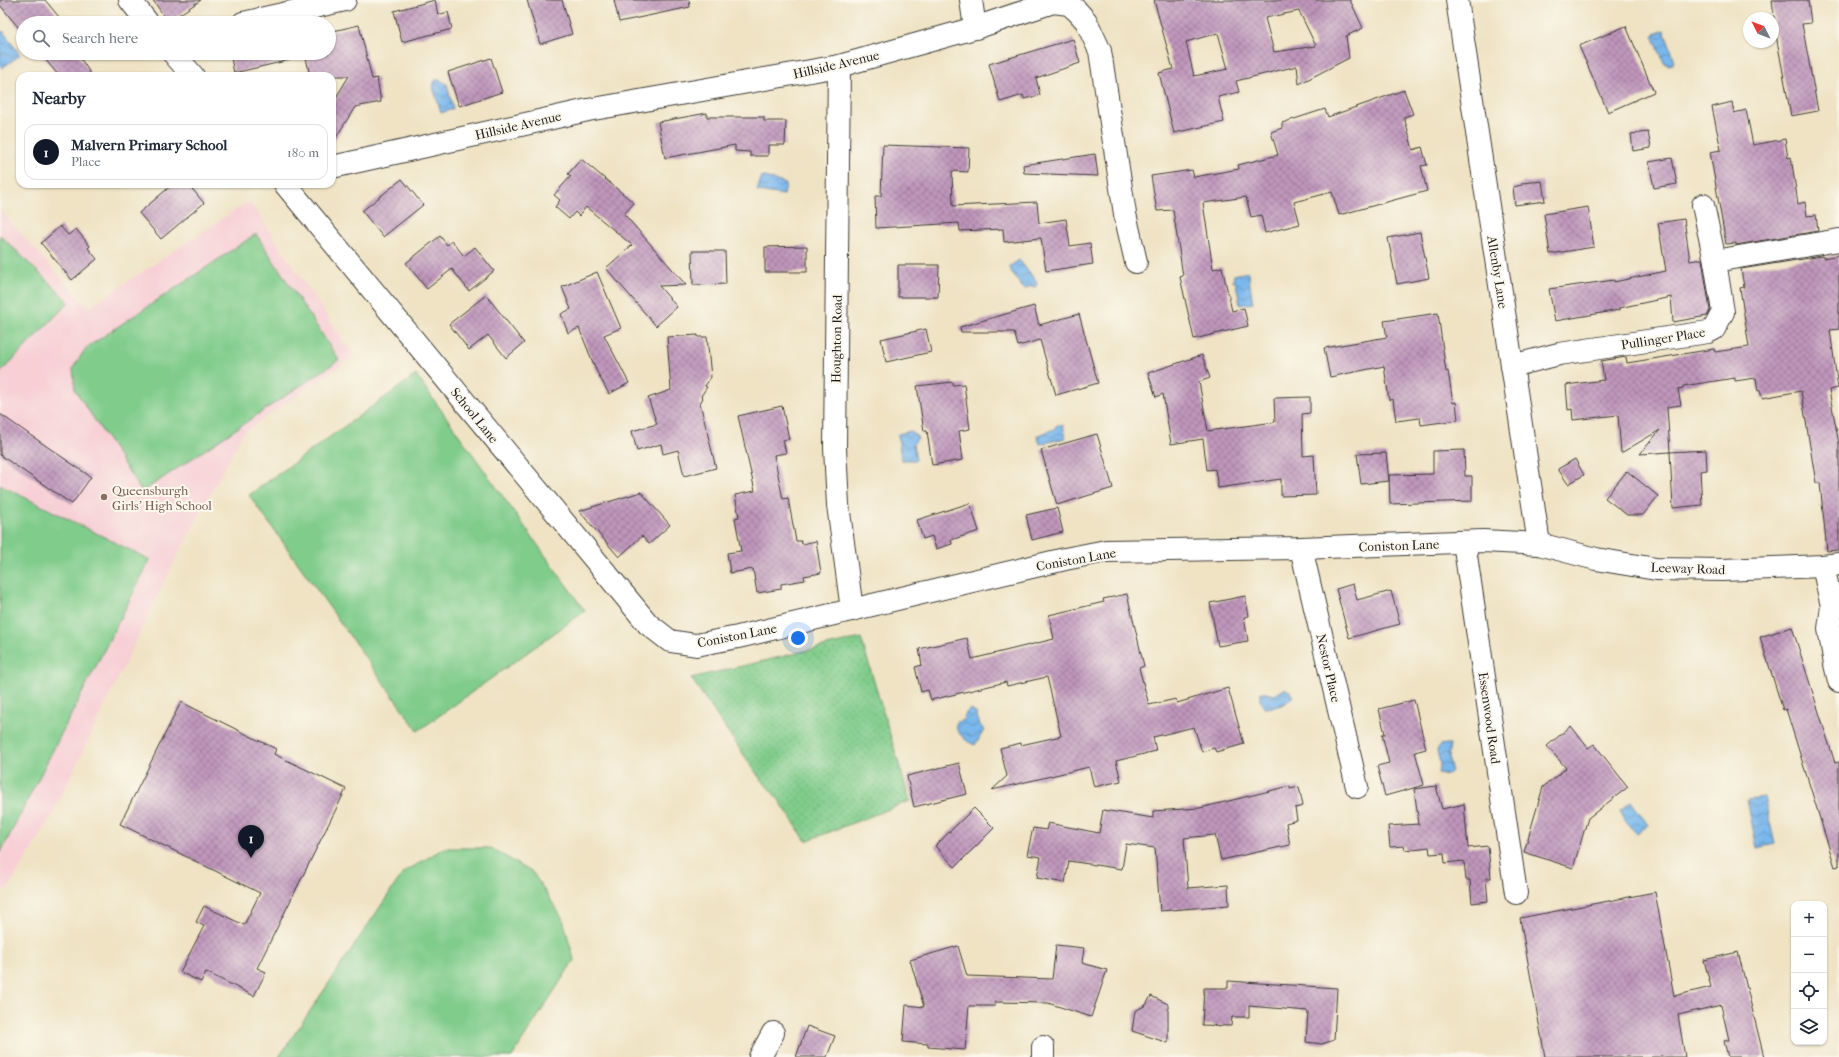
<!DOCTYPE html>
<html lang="en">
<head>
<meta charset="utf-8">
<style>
  body { margin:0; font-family:"IM FELL French Canon",serif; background:#f6f6f7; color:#1f2937 }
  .controls { position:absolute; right:12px; bottom:12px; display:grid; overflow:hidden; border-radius:8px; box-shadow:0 1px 3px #0004 }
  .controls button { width:36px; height:36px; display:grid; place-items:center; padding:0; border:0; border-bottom:1px solid #e0e1e3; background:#fff; color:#1f2937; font:20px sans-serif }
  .compass { position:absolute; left:1743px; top:12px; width:36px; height:36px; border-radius:50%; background:#fff; box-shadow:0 1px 3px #0004; rotate:312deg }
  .you { position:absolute; left:798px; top:638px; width:14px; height:14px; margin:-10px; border:3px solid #fff; border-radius:50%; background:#1a73e8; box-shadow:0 0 0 6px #1a73e833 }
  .badge { display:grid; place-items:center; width:26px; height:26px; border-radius:50%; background:#111827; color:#fff; font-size:13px; font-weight:700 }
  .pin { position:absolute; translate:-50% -33px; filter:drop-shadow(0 1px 2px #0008) }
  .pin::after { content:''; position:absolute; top:21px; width:14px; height:12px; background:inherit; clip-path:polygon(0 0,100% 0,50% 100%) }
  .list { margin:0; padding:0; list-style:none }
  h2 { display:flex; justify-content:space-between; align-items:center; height:52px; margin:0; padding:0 16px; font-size:17px }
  h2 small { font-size:13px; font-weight:400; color:#747a83 }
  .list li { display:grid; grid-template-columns:26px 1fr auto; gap:12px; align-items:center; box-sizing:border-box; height:56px; margin:0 8px 8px; padding:0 8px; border:1px solid #e0e1e3; border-radius:12px }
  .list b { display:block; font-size:15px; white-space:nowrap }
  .list p { margin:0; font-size:13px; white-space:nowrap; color:#747a83 }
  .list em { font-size:13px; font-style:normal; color:#747a83 }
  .icon { flex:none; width:22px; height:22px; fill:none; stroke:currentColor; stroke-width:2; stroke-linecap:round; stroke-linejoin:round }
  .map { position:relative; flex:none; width:1839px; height:1057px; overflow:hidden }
  .search { position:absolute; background:#fff; box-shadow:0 1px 3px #0004; left:16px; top:16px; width:320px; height:44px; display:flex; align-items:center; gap:10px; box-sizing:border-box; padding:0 14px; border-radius:22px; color:#747a83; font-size:15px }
  .panel { position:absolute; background:#fff; box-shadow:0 1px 3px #0004; left:16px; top:72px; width:320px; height:116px; border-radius:12px }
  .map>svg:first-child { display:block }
  .built { fill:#f7cfd5 }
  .park { fill:url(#park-dots); stroke:#4e7454 }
  .pitch { fill:#80cc8b; stroke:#4e7454 }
  .water { fill:url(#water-waves); stroke:#4b6a84 }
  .building { fill:url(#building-cross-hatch); fill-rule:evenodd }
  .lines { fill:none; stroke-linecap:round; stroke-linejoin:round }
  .street-casing { stroke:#3c3a35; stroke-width:24 }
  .street { stroke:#fff; stroke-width:22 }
  .education-dot { fill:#8d6e63; stroke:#fbf7ec; stroke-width:1.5 }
  .labels { text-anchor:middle; stroke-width:4; stroke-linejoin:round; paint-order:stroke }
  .street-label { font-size:13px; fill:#1c1c1c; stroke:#fbf7ec }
  .education-label { font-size:13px; fill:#785e54; stroke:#fbf7ec; text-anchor:start }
</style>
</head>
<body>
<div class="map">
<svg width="1839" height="1057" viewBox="0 0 1839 1057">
  <defs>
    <pattern id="park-dots" width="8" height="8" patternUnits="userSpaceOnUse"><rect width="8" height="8" fill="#80cc8b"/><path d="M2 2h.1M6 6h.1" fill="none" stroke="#6eaf77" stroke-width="1.8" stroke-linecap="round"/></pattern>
    <pattern id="water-waves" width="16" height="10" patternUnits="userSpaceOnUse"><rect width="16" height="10" fill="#7ab7ec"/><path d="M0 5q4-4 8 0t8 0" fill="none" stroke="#6394be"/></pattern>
    <pattern id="building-cross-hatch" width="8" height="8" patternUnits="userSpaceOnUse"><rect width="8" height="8" fill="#bf96bc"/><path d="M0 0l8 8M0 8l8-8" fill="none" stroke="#9a7a98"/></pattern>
  </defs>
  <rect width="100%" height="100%" fill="#fbf7ec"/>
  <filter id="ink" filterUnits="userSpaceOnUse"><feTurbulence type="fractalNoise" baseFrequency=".025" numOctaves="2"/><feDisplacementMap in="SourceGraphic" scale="8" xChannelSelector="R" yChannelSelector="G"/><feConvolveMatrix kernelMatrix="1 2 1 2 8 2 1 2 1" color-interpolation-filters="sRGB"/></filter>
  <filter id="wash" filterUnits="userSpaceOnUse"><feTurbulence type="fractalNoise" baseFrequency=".012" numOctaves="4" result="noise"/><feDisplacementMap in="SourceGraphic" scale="16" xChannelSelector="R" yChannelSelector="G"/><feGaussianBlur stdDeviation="0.9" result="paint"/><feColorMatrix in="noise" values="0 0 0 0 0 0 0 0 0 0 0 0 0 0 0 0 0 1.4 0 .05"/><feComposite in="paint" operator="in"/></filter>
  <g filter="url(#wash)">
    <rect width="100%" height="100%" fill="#efe3c4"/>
    <path class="built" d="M249,201L354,356L243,433L174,562L49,821L9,887L0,892V210L88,308Z"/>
    <path class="park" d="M861,638L910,801L806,841L779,800L759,777L691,678Z"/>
    <g class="pitch">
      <path d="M256,234L339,360L142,492L75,390L73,368L86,348Z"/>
      <path d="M0,235L69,302L0,373Z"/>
      <path d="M416,375L585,611L418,731L249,495Z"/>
      <path d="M0,485L150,560L0,854Z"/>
      <path d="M444,848H491L533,873L563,919L574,960L512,1057H279L403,873Z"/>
    </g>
    <g class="water">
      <path d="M1664,30L1674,58L1673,64L1668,65L1664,63L1653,35Z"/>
      <path d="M3,31L20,55L2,68L0,65V33Z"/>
      <path d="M435,80H440L447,84L453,109L441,113L433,87Z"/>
      <path d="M762,176L786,184L784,195L757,191Z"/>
      <path d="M1019,260L1037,282L1036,287L1031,286L1025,289L1022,287L1011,271L1010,266Z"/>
      <path d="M1248,272L1253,303L1240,305L1236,283L1233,281L1234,275Z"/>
      <path d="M1057,425H1063L1066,438L1040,444L1037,436L1054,429Z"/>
      <path d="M911,431L918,438L913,444L916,460H901L898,434Z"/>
      <path d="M1284,689H1287L1293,696C1285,706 1276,707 1265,708L1260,700V695L1261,692L1275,695Z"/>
      <path d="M970,709L976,713L980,725L984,730L975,745C965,741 961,736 955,727L957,722L963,720L966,713Z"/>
      <path d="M1447,744H1450L1448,758L1452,771L1448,775L1438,773L1440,763L1437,751L1440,745Z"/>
      <path d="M1764,797L1775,844L1757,848L1747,800Z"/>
      <path d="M1631,801L1648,825L1636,833L1626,822L1620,811Z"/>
    </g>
    <g id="blocks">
      <g class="building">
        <path d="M0,0H45L64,23H23V33L0,5Z"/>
        <path d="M153,0H201L168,22Z"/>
        <path d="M435,0L438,15L448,12L452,29L402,42L394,11Z"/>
        <path d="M527,0H562L572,34L540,44Z"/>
        <path d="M614,0H689L690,7L619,22Z"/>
        <path d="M1154,0H1350L1363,28L1346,36L1349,58L1299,84L1297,66L1236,81L1239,92L1218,97L1224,122L1174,133L1159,73L1173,69ZM1299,11L1316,46L1274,52L1265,18ZM1218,33L1228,69L1194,76L1186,42Z"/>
        <path d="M1772,0H1808L1811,23L1802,24L1818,111L1791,116L1776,35Z"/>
        <path d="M359,25L372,79L377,78L381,102L355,107L332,144V104L349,76H310L305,53H329V32Z"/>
        <path d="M1626,26L1654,92L1608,112L1579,46Z"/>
        <path d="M1073,39L1080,63L1036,78L1040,95L1024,99L1023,95L1000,102L989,64Z"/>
        <path d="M40,53H77L92,76H59Z"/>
        <path d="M230,53H290V60L234,73Z"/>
        <path d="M491,58L502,92L459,106L448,72Z"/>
        <path d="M1404,90L1413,114L1404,117L1413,150L1422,147L1427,165L1421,166L1427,191L1339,215L1332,192L1294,202L1300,224L1265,233L1261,215L1251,217L1246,197L1203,203L1213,269L1222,267L1232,311L1244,308L1248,326L1194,339L1180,277L1183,276L1173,210L1157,211L1151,176L1192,170L1194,177L1239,169L1238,165L1278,155L1271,132L1282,128V123L1325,109L1328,117Z"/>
        <path d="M1732,102L1734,113L1746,110L1753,145L1785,139L1788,158L1791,157L1798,204L1805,202L1807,216L1816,215L1818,231L1736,245V243L1726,244L1710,152L1721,150L1712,107Z"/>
        <path d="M707,113V117H764V121H786L785,145H768V156H750V152L735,151V145L665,158L658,122Z"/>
        <path d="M1648,132L1651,148L1633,151L1631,134Z"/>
        <path d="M883,145L969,148L968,172L952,171L953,206L1037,202L1039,223L1066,219L1070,246L1090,243L1093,264L1046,271L1041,238L1004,242L1003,229L960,231L959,223L876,228L875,196H881Z"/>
        <path d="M1095,154L1098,176L1024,173L1023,165Z"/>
        <path d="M1672,158L1677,184L1654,188L1649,162Z"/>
        <path d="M581,159L634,203L624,214L686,285L659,286L677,307L656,326L606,268L632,245L586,207L579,216L575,212L569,219L555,207L560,200L554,195L571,176L568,174Z"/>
        <path d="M402,179L423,205L383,237L362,211Z"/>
        <path d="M1542,181L1545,201L1515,205L1513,187L1522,185V183Z"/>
        <path d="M173,184H188L204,203L161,239L139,213Z"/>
        <path d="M1588,207L1594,247L1550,254L1544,214Z"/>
        <path d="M1684,219L1690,261L1702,259L1710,310L1707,316L1673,322L1671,297L1619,308V310L1555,321L1549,289L1614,280V282L1666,271L1658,223Z"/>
        <path d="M60,226L68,235L76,229L90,246L88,248L97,259L72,280L41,243Z"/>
        <path d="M1420,232L1429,278L1397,284L1388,238Z"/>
        <path d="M440,236L447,245L452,241L464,256L475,247L494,271L469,291L452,269L427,289L406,263Z"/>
        <path d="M807,246V272H765V247Z"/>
        <path d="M692,251H725L726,284L693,285Z"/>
        <path d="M1839,255V329L1830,330L1838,388L1829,390L1839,444V550L1827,551L1820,483H1816L1801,391L1762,398L1760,390L1758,391L1756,378L1735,381V378L1683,386V388L1678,389L1681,405L1667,407L1670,452L1640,454L1660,430L1621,453L1618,415L1573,420L1572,409L1568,410L1566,385L1604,380L1601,361L1626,357L1627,363L1714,349L1715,352L1749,347L1740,288L1744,287L1741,269L1822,256L1823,258Z"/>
        <path d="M898,265H939L938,297H898Z"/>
        <path d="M597,272L621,328L604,335L629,383L609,394L596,370L579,328L568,333L561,314L571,309L562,287Z"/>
        <path d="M486,295L524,343L506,358L488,335L469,350L449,324Z"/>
        <path d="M1034,306L1039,325L1079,314L1098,383L1056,395L1040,340L1018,346L1014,332H961L960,327Z"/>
        <path d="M1438,313L1446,372L1448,371L1453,403L1456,402L1458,420L1421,425L1420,418L1396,421L1393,399L1389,400L1384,366L1330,377L1324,348L1387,337L1384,321Z"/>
        <path d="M926,329L931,352L886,362L881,339Z"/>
        <path d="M698,335V337H707L711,377L705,386L707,387L701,396L703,398L700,403L716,468L684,476L678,450L663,454L661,444L637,451L632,431L657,424L648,398L671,390L667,337Z"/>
        <path d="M1202,355L1210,378L1199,382L1208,431L1275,422L1274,398L1310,397V413L1302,414L1303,456L1314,455L1316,495L1281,496V479L1218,488L1215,469L1207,470L1203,439L1171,444L1163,394L1156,397L1148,373Z"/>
        <path d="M953,382V385L964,384L970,429L959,431L963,460L932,465L927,431H924L917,386Z"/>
        <path d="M782,406L789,439L783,440L786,453L774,455L783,499L788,498L796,541H801L802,544L816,541L821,573L804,576L805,580L781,584V589L757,593L753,569L730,573L727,553L741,551L735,518L739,517L735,495L755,491L738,416Z"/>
        <path d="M0,414L91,477L72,504L0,455Z"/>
        <path d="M1097,434L1113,488L1057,505L1041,450Z"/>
        <path d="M1464,450L1465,476H1472V501L1390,504L1389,475L1433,474V451Z"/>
        <path d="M1706,450L1707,470L1700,471L1702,505L1673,508L1670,452Z"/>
        <path d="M1386,453L1389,481L1361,484L1357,454Z"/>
        <path d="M1575,459L1584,475L1568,484L1558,469Z"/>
        <path d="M1627,471L1658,496L1643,515H1627L1605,498Z"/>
        <path d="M641,492L670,525L649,544L642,536L619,557L579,511Z"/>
        <path d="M970,503L979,531L951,540L952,544L936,549L932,536L923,539L917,520Z"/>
        <path d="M1057,508L1063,532L1032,540L1026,515Z"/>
        <path d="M1353,584L1357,600L1391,591L1400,624L1349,638L1336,589Z"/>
        <path d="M1127,594L1144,666L1139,668L1149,705L1176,699L1177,703L1228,688L1244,744L1216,752L1214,748L1202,752L1194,727L1153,737L1156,751L1116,761L1121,781L1094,787L1089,767L992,790L1007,776L1000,748L1021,743V745L1061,736L1047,677L1007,686L1006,682L931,700L928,690L921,692L915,667L922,665L919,649L967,638L972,659L1054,639L1049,615L1104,602L1103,599Z"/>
        <path d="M1245,596L1249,616L1244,617L1248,641L1218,646L1210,603Z"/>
        <path d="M1792,627L1835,763L1839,762V866L1835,867L1786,709L1783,710L1760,637Z"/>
        <path d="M1414,700L1426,749L1415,752L1424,785L1385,796L1377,766L1389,763L1382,734H1385L1379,709Z"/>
        <path d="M181,702L276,749L274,754L346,789L257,968L266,972L254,996L206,972L201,982L180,972L204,926L196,922L204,906L244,925L260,893L120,824Z"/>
        <path d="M1571,726L1588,748L1594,744L1628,787L1588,818L1573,868L1524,852L1543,787L1566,768L1547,746Z"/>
        <path d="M959,763L967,794L914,807L907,776Z"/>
        <path d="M1290,786V789L1299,787L1303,806L1295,808L1297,820L1286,823L1290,845L1221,860L1215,835L1184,838L1188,888L1228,885L1229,905L1160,911L1155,848L1126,844L1122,869L1069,861L1065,883L1037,878L1041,857L1027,855L1033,828L1046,830L1048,823L1099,833L1103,810L1153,818V811L1200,808Z"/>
        <path d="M1436,786L1442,809L1464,804L1468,848L1488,846L1491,878H1486L1488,901L1472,903L1470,880H1466L1464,861L1445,863L1444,853L1430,854L1429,847L1405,850L1404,846L1390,847L1388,826L1419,824L1414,789Z"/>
        <path d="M974,808L994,828L955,867L935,846Z"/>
        <path d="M1655,892L1674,996L1711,987L1704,960L1738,952L1764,1057H1728L1724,1041L1729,1040L1721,1005L1678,1015L1685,1057H1545L1520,918Z"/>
        <path d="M1056,945L1084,948L1082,963L1107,970L1091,1017L1048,1003L995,1002V1006H969L965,1050L928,1047V1044L903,1042L906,1005L924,1007L910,960L958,946L967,976L1052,979Z"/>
        <path d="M1228,981L1337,988L1334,1040L1322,1044L1306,1042L1308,1011L1249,1006V1017H1232L1231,1026L1202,1025L1204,988H1228Z"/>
        <path d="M1151,996L1168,1004V1043L1132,1031L1135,1011L1146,1005Z"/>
        <path d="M807,1026L835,1036L827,1057H796Z"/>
      </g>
    </g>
  </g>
  <g filter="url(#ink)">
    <use href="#blocks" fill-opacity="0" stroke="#3c3a35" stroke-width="1"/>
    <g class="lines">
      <g class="street-casing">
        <g id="street">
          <path d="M130,0L148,23"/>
          <path d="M971,0L975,28"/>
          <path d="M1457,0L1539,544"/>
          <path d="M243,23L345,0"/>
          <path d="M173,53L193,76"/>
          <path d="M839,66L835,448L838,505L852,610"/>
          <path d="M332,167L588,110L839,66L975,28L1053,2L1069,4L1077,11L1086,21L1100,51L1125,214L1136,262"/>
          <path d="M285,184L648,624L670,641L696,645L738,637L1065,559L1106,551L1301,548L1483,541L1539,544L1596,559L1656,569L1722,570L1823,566L1839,564"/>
          <path d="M1703,205L1715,261"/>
          <path d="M1512,366L1559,354L1708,332L1714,329L1723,312L1715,261L1839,240"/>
          <path d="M1464,542L1516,893"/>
          <path d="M1301,548L1357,787"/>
          <path d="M1823,566L1832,606L1829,629L1835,664L1839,681"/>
          <path d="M760,1057L773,1033"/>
          <path d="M1043,1057V1047"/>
        </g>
      </g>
      <use href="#street" class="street"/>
    </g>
  </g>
  <circle class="education-dot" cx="104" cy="497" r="4"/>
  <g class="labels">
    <g class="street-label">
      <text transform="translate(836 64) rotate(-13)" y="5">Hillside Avenue</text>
      <text transform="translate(518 125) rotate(-13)" y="5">Hillside Avenue</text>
      <text transform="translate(1498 272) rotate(81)" y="5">Allenby Lane</text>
      <text transform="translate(1663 338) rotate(-9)" y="5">Pullinger Place</text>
      <text transform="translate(836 339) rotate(-89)" y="5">Houghton Road</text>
      <text transform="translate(475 415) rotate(51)" y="5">School Lane</text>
      <text transform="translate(1399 545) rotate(-2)" y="5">Coniston Lane</text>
      <text transform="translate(1076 559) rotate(-10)" y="5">Coniston Lane</text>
      <text transform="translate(1688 568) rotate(2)" y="5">Leeway Road</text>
      <text transform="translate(737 635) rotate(-11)" y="5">Coniston Lane</text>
      <text transform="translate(1329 668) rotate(77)" y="5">Nestor Place</text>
      <text transform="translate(1490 718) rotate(82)" y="5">Essenwood Road</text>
    </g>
    <g class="education-label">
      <text x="112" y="495">Queensburgh<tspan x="112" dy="15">Girls' High School</tspan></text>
    </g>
  </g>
</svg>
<div class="controls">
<button>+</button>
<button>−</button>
<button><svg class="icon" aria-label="locate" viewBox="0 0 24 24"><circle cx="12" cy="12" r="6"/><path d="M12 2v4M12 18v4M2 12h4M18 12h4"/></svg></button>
<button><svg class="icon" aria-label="layers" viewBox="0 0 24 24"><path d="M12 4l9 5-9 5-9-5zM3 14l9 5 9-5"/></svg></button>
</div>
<svg class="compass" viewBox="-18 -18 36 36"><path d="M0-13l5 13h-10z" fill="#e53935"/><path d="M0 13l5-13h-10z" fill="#747a83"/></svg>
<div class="you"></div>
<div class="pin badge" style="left:251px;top:858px">1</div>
<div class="search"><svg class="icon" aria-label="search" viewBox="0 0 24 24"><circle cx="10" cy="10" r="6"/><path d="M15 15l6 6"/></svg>Search here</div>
<section class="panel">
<h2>Nearby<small></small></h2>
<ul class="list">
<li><span class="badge">1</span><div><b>Malvern Primary School</b><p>Place</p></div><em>180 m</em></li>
</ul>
</section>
</div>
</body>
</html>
